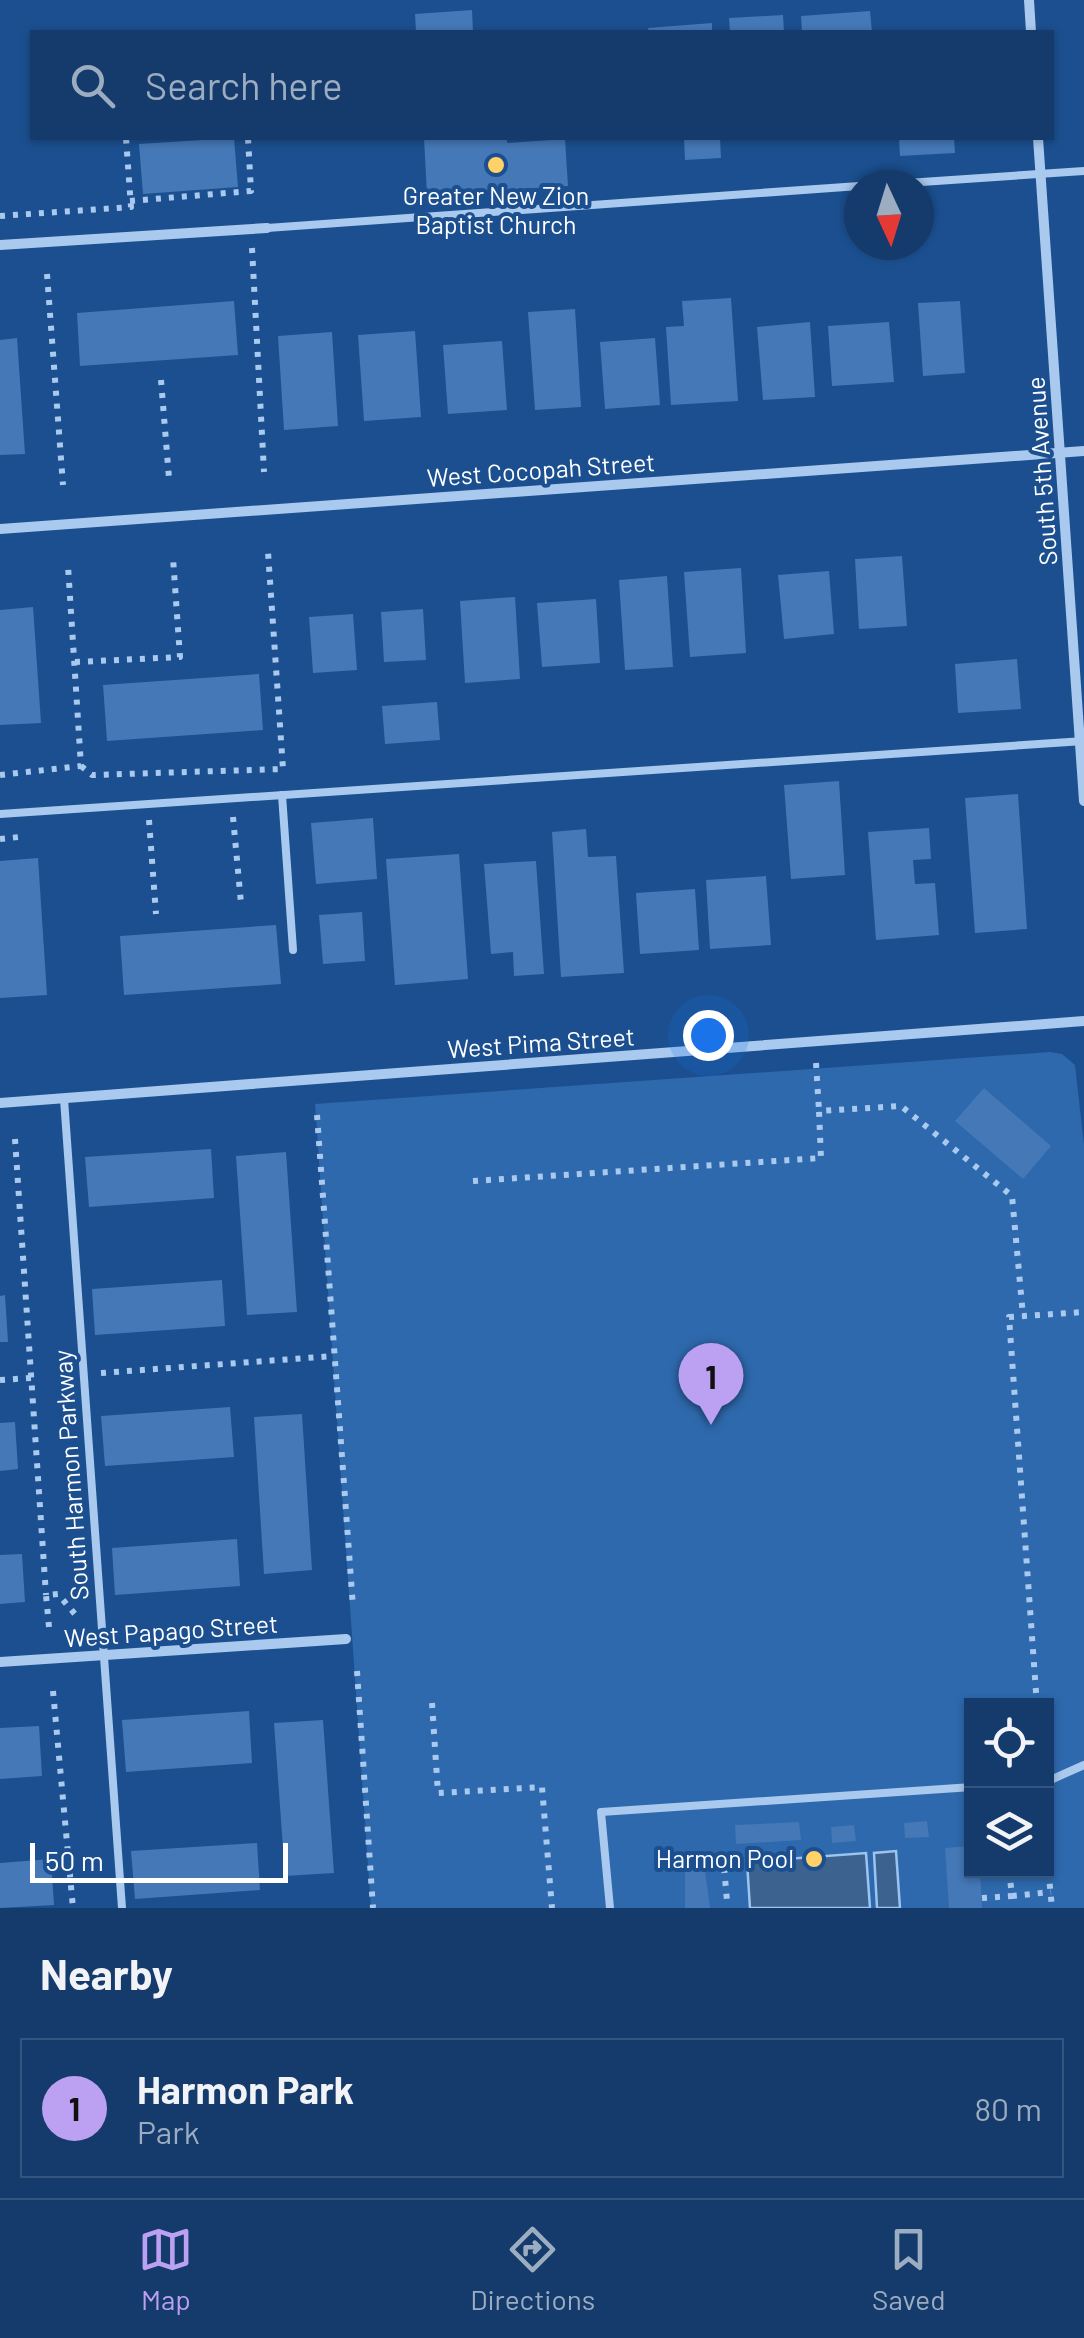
<!DOCTYPE html>
<html lang="en">
<head>
<meta charset="utf-8">
<style>
  body { margin:0; font-family:Barlow,sans-serif; background:#214673; color:#f1f3f6 }
  .controls { position:absolute; right:30px; bottom:30px; display:grid; overflow:hidden; border-radius:0px; box-shadow:0 2px 8px #0004 }
  .controls button { width:90px; height:90px; display:grid; place-items:center; padding:0; border:0; border-bottom:2px solid #33557e; background:#143b6b; color:#f1f3f6; font:50px sans-serif }
  .compass { position:absolute; left:844px; top:170px; width:90px; height:90px; border-radius:50%; background:#143b6b; box-shadow:0 2px 8px #0004; rotate:176deg }
  .scale { position:absolute; left:30px; bottom:25px; width:258px; box-sizing:border-box; padding-left:10px; border:5px solid #fff; border-top:0; font-size:28px; line-height:35px; white-space:nowrap; color:#fff; -webkit-text-stroke:8px #1b4f8f; paint-order:stroke }
  .you { position:absolute; left:708px; top:1035px; width:35px; height:35px; margin:-25px; border:8px solid #fff; border-radius:50%; background:#1a73e8; box-shadow:0 0 0 15px #1a73e833 }
  .badge { display:grid; place-items:center; width:65px; height:65px; border-radius:50%; background:#bca0f2; color:#111; font-size:32px; font-weight:700 }
  .pin { position:absolute; translate:-50% -82px; filter:drop-shadow(0 2px 5px #0008) }
  .pin::after { content:''; position:absolute; top:52px; width:35px; height:30px; background:inherit; clip-path:polygon(0 0,100% 0,50% 100%) }
  .list { margin:0; padding:0; list-style:none }
  h2 { display:flex; justify-content:space-between; align-items:center; height:130px; margin:0; padding:0 40px; font-size:42px }
  h2 small { font-size:32px; font-weight:400; color:#9dadc1 }
  .list li { display:grid; grid-template-columns:65px 1fr auto; gap:30px; align-items:center; box-sizing:border-box; height:140px; margin:0 20px 20px; padding:0 20px; border:2px solid #33557e; border-radius:0px }
  .list b { display:block; font-size:38px; white-space:nowrap }
  .list p { margin:0; font-size:32px; white-space:nowrap; color:#9dadc1 }
  .list em { font-size:32px; font-style:normal; color:#9dadc1 }
  .icon { flex:none; width:55px; height:55px; fill:none; stroke:currentColor; stroke-width:2; stroke-linecap:round; stroke-linejoin:round }
  .map { position:relative; flex:none; width:1084px; height:1908px; overflow:hidden }
  .search { position:absolute; background:#143b6b; box-shadow:0 2px 8px #0004; left:30px; right:30px; top:30px; height:110px; display:flex; align-items:center; gap:25px; box-sizing:border-box; padding:0 35px; border-radius:0px; color:#9dadc1; font-size:38px }
  .sheet { height:290px; background:#143b6b }
  nav { display:flex; justify-content:space-around; align-items:center; box-sizing:border-box; height:140px; border-top:2px solid #33557e; background:#143b6b; font-size:28px; color:#9dadc1 }
  nav a { display:grid; justify-items:center; gap:5px }
  nav .on { color:#bca0f2 }
  .map>svg:first-child { display:block }
  .green { fill:#2e69ad; fill-rule:evenodd }
  .water { fill:#3c6290; stroke:#9cc4f0; stroke-width:2.5 }
  .building { fill:#4478b7 }
  .lines { fill:none; stroke-linecap:round; stroke-linejoin:round }
  .path { stroke:#a9c9ee; stroke-width:6; stroke-dasharray:5 8; stroke-linecap:butt }
  .service { stroke:#a9c9ee; stroke-width:8 }
  .minor { stroke:#a9c9ee; stroke-width:10 }
  .poi-dot { fill:#ffd166; stroke:#1b4f8f; stroke-width:4 }
  .labels { text-anchor:middle; stroke-width:8; stroke-linejoin:round; paint-order:stroke }
  .poi-label { font-size:25px; fill:#fff; stroke:#1b4f8f }
  .street-label { font-size:25px; fill:#fff; stroke:#1b4f8f }
</style>
</head>
<body>
<div class="map">
<svg width="1084" height="1908" viewBox="0 0 1084 1908">
  <rect width="100%" height="100%" fill="#1b4f8f"/>
  <path class="green" d="M1050,1052L1062,1054L1075,1065L1084,1145V1908H371L315,1104ZM972,1706H1046V1870H972Z"/>
  <g class="water">
    <path d="M896,1851L900,1908H877L874,1853Z"/>
    <path d="M866,1853L870,1908H750L747,1862Z"/>
  </g>
  <g class="building">
    <path d="M472,10L473,32H416L415,14Z"/>
    <path d="M870,11L872,32H802L801,16Z"/>
    <path d="M783,15L784,32H730L729,18Z"/>
    <path d="M712,23V32H649L648,28Z"/>
    <path d="M234,138L238,187L143,194L139,144Z"/>
    <path d="M424,138H507V143L565,139L568,186L427,195Z"/>
    <path d="M684,138H720L721,158L685,160Z"/>
    <path d="M899,138H954L955,153L900,156Z"/>
    <path d="M731,298L738,401L671,405L666,327L684,326L682,301Z"/>
    <path d="M234,301L238,355L80,366L77,313Z"/>
    <path d="M960,301L965,373L923,376L918,303Z"/>
    <path d="M575,309L581,407L535,410L528,312Z"/>
    <path d="M810,322L815,397L763,400L757,327Z"/>
    <path d="M889,322L894,382L832,386L828,326Z"/>
    <path d="M415,331L421,417L364,421L358,335Z"/>
    <path d="M332,332L338,426L284,430L278,336Z"/>
    <path d="M17,338L25,454L0,455V340Z"/>
    <path d="M655,338L660,405L605,409L600,342Z"/>
    <path d="M502,341L507,410L448,414L443,345Z"/>
    <path d="M902,556L907,626L859,629L855,559Z"/>
    <path d="M741,568L746,653L690,657L684,572Z"/>
    <path d="M829,571L834,634L784,639L778,575Z"/>
    <path d="M667,576L673,667L625,670L619,580Z"/>
    <path d="M515,597L520,679L465,683L460,601Z"/>
    <path d="M596,599L600,663L542,667L537,603Z"/>
    <path d="M33,607L41,723L0,725V610Z"/>
    <path d="M423,609L426,660L384,662L381,612Z"/>
    <path d="M353,614L357,670L313,673L309,617Z"/>
    <path d="M1017,659L1021,709L958,713L955,664Z"/>
    <path d="M259,674L263,730L107,741L103,685Z"/>
    <path d="M437,702L440,740L385,744L382,706Z"/>
    <path d="M839,781L845,875L791,879L784,785Z"/>
    <path d="M1018,794L1027,929L975,933L965,798Z"/>
    <path d="M373,818L377,879L316,884L311,823Z"/>
    <path d="M929,828L931,859L913,860L915,884L935,883L939,935L876,940L868,832Z"/>
    <path d="M586,829L588,857L616,856L624,973L561,977L552,832Z"/>
    <path d="M459,854L468,979L395,985L386,859Z"/>
    <path d="M38,858L47,995L0,998V861Z"/>
    <path d="M536,861L544,974L514,976L513,952L491,954L484,864Z"/>
    <path d="M766,876L771,945L710,949L706,880Z"/>
    <path d="M695,889L699,950L640,954L636,893Z"/>
    <path d="M362,912L365,961L323,964L319,915Z"/>
    <path d="M276,925L281,984L124,995L120,936Z"/>
    <path d="M984,1088L1051,1146L1023,1179L955,1121Z"/>
    <path d="M211,1149L214,1198L89,1207L85,1157Z"/>
    <path d="M286,1152L297,1312L247,1315L236,1156Z"/>
    <path d="M222,1280L225,1326L95,1335L92,1289Z"/>
    <path d="M5,1295L8,1342H0V1296Z"/>
    <path d="M230,1407L234,1457L105,1466L101,1416Z"/>
    <path d="M302,1414L312,1570L264,1574L254,1417Z"/>
    <path d="M15,1422L18,1469L0,1471V1423Z"/>
    <path d="M237,1539L240,1586L115,1595L112,1548Z"/>
    <path d="M22,1554L25,1602L0,1604V1555Z"/>
    <path d="M249,1711L252,1763L126,1772L122,1720Z"/>
    <path d="M323,1720L334,1873L285,1876L274,1723Z"/>
    <path d="M39,1726L42,1776L0,1779V1728Z"/>
    <path d="M927,1821L929,1837L905,1838L904,1823Z"/>
    <path d="M799,1822L801,1840L736,1844L735,1825Z"/>
    <path d="M854,1825L856,1841L832,1843L831,1827Z"/>
    <path d="M257,1843L260,1890L135,1899L131,1851Z"/>
    <path d="M972,1846V1870H980L982,1908H949L945,1848Z"/>
    <path d="M703,1856L710,1908H685V1857Z"/>
    <path d="M51,1859L54,1905L0,1908V1863Z"/>
  </g>
  <g class="lines">
    <g class="path">
      <path d="M130,201L251,191L248,138"/>
      <path d="M0,216L131,207L126,138"/>
      <path d="M252,248L264,472"/>
      <path d="M47,274L63,485"/>
      <path d="M161,380L169,478"/>
      <path d="M75,662L180,657L173,558"/>
      <path d="M81,766L92,775L283,769L268,552"/>
      <path d="M0,775L81,766L68,566"/>
      <path d="M233,817L241,903"/>
      <path d="M149,820L156,914"/>
      <path d="M0,839L19,837"/>
      <path d="M816,1063L819,1111"/>
      <path d="M317,1115L353,1607"/>
      <path d="M15,1139L46,1595"/>
      <path d="M473,1181L821,1158L819,1111L901,1106L1012,1196L1023,1316"/>
      <path d="M101,1373L334,1356"/>
      <path d="M0,1380L31,1378"/>
      <path d="M49,1627L46,1595L58,1594L79,1619"/>
      <path d="M357,1671L373,1908"/>
      <path d="M53,1691L73,1908"/>
      <path d="M432,1703L438,1793L542,1787L552,1908"/>
      <path d="M1037,1706L1009,1317L1084,1312"/>
      <path d="M1046,1845L1052,1908"/>
      <path d="M723,1855L727,1901"/>
      <path d="M1009,1870L1012,1896L1051,1892"/>
      <path d="M982,1898L1012,1896"/>
    </g>
    <g class="service">
      <path d="M877,185L1084,171"/>
      <path d="M267,228L859,186"/>
      <path d="M282,795L293,950"/>
      <path d="M0,814L1084,741"/>
      <path d="M64,1099L122,1908"/>
      <path d="M1046,1782L1084,1765"/>
      <path d="M610,1908L601,1812L972,1787"/>
    </g>
    <g class="minor">
      <path d="M1029,0L1031,32"/>
      <path d="M1038,138L1084,801"/>
      <path d="M0,245L267,228"/>
      <path d="M0,529L1084,451"/>
      <path d="M0,1103L1084,1021"/>
      <path d="M0,1662L346,1639"/>
    </g>
  </g>
  <g class="poi-dot">
    <circle cx="496" cy="165" r="10"/>
    <circle cx="814" cy="1859" r="10"/>
  </g>
  <g class="labels">
    <g class="poi-label">
      <text x="496" y="205">Greater New Zion<tspan x="496" dy="29">Baptist Church</tspan></text>
      <text x="794" y="1868" text-anchor="end">Harmon Pool</text>
    </g>
    <g class="street-label">
      <text transform="translate(541 470) rotate(-4)" y="9">West Cocopah Street</text>
      <text transform="translate(1042 471) rotate(-94)" y="9">South 5th Avenue</text>
      <text transform="translate(541 1043) rotate(-4)" y="9">West Pima Street</text>
      <text transform="translate(71 1475) rotate(-94)" y="9">South Harmon Parkway</text>
      <text transform="translate(171 1631) rotate(-4)" y="9">West Papago Street</text>
    </g>
  </g>
</svg>
<div class="controls">
<button><svg class="icon" aria-label="locate" viewBox="0 0 24 24"><circle cx="12" cy="12" r="6"/><path d="M12 2v4M12 18v4M2 12h4M18 12h4"/></svg></button>
<button><svg class="icon" aria-label="layers" viewBox="0 0 24 24"><path d="M12 4l9 5-9 5-9-5zM3 14l9 5 9-5"/></svg></button>
</div>
<svg class="compass" viewBox="-18 -18 36 36"><path d="M0-13l5 13h-10z" fill="#e53935"/><path d="M0 13l5-13h-10z" fill="#9dadc1"/></svg>
<div class="scale">50 m</div>
<div class="you"></div>
<div class="pin badge" style="left:711px;top:1425px">1</div>
<div class="search"><svg class="icon" aria-label="search" viewBox="0 0 24 24"><circle cx="10" cy="10" r="6"/><path d="M15 15l6 6"/></svg>Search here</div>
</div>
<section class="sheet">
<h2>Nearby<small></small></h2>
<ul class="list">
<li><span class="badge">1</span><div><b>Harmon Park</b><p>Park</p></div><em>80 m</em></li>
</ul>
</section>
<nav>
<a class="on"><svg class="icon" aria-label="map" viewBox="0 0 24 24"><path d="M3 6l6-2 6 2 6-2v14l-6 2-6-2-6 2zM9 4v14M15 6v14"/></svg>Map</a>
<a><svg class="icon" aria-label="directions" viewBox="0 0 24 24"><path d="M12 3l9 9-9 9-9-9zM9 14v-3h6M13 9l2 2-2 2"/></svg>Directions</a>
<a><svg class="icon" aria-label="saved" viewBox="0 0 24 24"><path d="M7 4h10v16l-5-4-5 4z"/></svg>Saved</a>
</nav>
</body>
</html>
